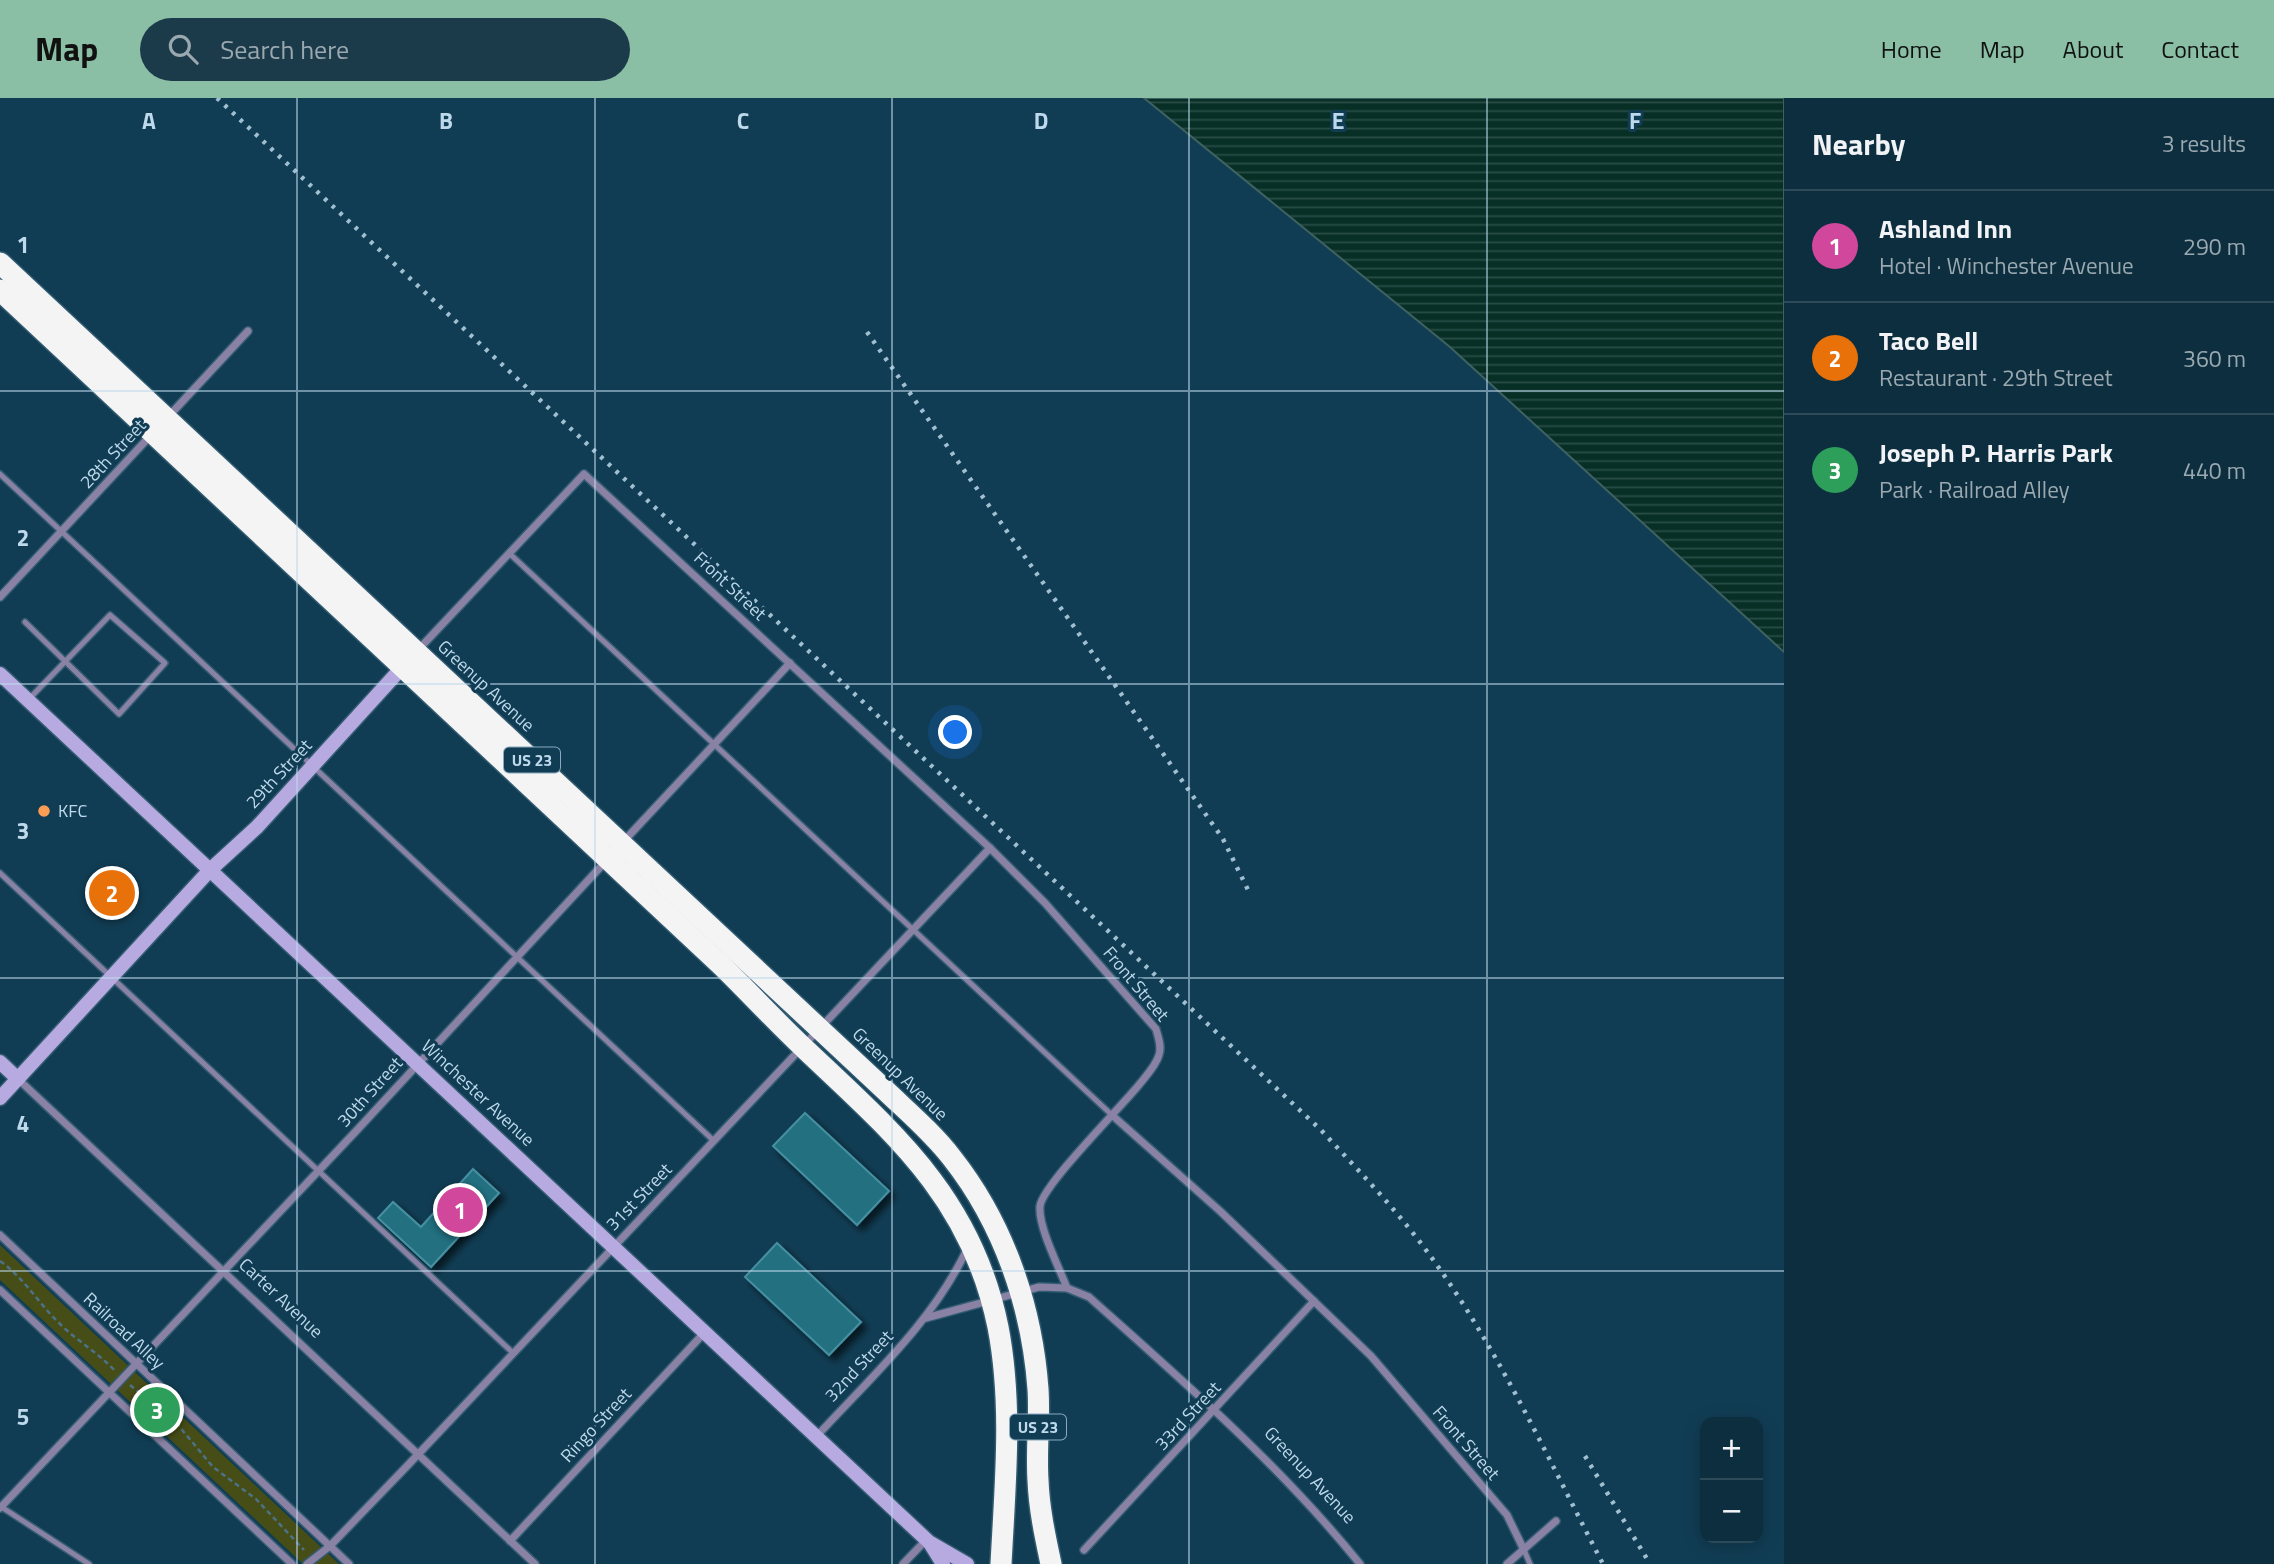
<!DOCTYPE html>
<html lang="en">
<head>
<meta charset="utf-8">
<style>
  body { margin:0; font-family:"Titillium Web",sans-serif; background:#1b3a4a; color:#f1f3f6 }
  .controls { position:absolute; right:21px; bottom:21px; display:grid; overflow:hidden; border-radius:14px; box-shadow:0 4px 18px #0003 }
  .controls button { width:63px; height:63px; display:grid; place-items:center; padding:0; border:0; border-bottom:2px solid #2d4a59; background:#0d2e3f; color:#f1f3f6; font:35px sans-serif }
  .you { position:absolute; left:956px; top:635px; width:24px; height:24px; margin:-18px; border:5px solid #fff; border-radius:50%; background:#1a73e8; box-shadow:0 0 0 10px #1a73e833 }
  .badge { display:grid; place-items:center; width:46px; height:46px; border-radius:50%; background:#8abfa5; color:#fff; font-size:23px; font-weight:700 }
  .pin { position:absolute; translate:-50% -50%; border:4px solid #fff; box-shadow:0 2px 7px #0006 }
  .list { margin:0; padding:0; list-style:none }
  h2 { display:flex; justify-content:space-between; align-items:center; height:91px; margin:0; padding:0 28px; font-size:30px }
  h2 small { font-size:23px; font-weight:400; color:#9aa8b0 }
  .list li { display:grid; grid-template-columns:46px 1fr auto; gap:21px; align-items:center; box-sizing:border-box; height:112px; padding:0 28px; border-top:2px solid #2d4a59 }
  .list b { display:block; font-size:26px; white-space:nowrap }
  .list p { margin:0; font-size:23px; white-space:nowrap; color:#9aa8b0 }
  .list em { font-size:23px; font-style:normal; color:#9aa8b0 }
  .icon { flex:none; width:38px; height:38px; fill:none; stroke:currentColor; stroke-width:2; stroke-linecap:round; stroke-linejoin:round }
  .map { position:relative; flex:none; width:1784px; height:1466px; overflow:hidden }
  header { display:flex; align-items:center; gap:42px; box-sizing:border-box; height:98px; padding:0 35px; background:#8abfa5; color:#111 }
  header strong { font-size:33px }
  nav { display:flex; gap:38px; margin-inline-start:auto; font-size:24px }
  .search { width:490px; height:63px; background:#1b3a4a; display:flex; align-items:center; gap:18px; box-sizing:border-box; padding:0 24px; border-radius:38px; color:#9aa8b0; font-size:26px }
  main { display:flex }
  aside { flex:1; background:#0d2e3f }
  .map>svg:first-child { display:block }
  .green { fill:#474d17 }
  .water { fill:url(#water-rules); stroke:#3e6261; stroke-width:2 }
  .building { fill:#226f80; stroke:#4690a1; stroke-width:2; filter:url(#shadow) }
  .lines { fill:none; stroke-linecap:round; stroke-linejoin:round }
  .lane-casing { stroke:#335c72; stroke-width:8 }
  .street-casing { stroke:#335c72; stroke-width:10 }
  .secondary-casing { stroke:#335c72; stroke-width:17 }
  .highway-casing { stroke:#335c72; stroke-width:24 }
  .path { stroke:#4b7287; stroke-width:2.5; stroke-dasharray:5 3.5; stroke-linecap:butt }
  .lane { stroke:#8982a4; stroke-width:5 }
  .street { stroke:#8982a4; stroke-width:7 }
  .secondary { stroke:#b7aae1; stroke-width:14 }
  .highway { stroke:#f4f4f4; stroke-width:21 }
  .rail { stroke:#a0bfd1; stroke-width:4.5; stroke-dasharray:3.5 7; stroke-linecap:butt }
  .grid { fill:none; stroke:#bdd9eb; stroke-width:2; stroke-opacity:0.55 }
  .poi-dot { fill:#fd9d55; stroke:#113d54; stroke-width:2.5 }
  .labels { text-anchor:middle; stroke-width:6; stroke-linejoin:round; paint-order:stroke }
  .shield { fill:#113d54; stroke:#89aabe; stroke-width:2 }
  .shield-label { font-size:16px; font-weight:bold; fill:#bdd9eb }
  .street-label { font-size:18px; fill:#bdd9eb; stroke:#113d54 }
  .poi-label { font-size:18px; fill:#bdd9eb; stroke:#113d54; text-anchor:start }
  .grid-label { font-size:23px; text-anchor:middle; font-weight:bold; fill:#bdd9eb; stroke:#113d54; stroke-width:6; stroke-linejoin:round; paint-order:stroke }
</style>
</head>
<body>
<header>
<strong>Map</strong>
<div class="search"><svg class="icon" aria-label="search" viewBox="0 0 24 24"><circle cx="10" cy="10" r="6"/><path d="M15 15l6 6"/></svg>Search here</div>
<nav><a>Home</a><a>Map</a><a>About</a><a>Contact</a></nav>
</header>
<main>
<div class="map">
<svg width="1784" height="1466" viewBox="0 0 1784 1466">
  <defs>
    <pattern id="water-rules" width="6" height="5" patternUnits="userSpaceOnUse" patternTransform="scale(1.75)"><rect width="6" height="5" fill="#072f26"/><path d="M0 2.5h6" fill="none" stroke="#294d46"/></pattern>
    <filter id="shadow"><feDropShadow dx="5.5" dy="5.5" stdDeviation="3.5" flood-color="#0009"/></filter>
  </defs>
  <rect width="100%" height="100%" fill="#113d54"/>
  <path class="green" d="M0,1147L339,1466H303L0,1182Z"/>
  <path class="water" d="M1144,0H1784V554L1450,249Z"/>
  <g class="building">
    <path d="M805,1015L889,1093L857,1127L773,1048Z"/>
    <path d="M473,1071L499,1095L431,1169L378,1120L393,1104L421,1129Z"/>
    <path d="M777,1145L861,1224L829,1257L745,1179Z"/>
  </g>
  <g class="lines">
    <g class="lane-casing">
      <g id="lane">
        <path d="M0,376L714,1043"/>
        <path d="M509,455L1113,1018"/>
        <path d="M25,524L119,616L165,565L110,517L29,601"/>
        <path d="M0,775L512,1254"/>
        <path d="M0,1408L89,1466"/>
        <path d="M1524,1452L1530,1466"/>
      </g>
    </g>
    <g class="street-casing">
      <g id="street">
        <path d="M167,320L248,233"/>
        <path d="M0,499L152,336"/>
        <path d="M418,552L584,376L990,750L1045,805L1156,931C1158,939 1162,948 1159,957C1156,968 1145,979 1138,988C1120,1010 1043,1087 1040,1108C1038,1129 1059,1169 1067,1190"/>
        <path d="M623,744L790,565"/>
        <path d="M18,981L535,1466"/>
        <path d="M1113,1018L1220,1113L1371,1258L1507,1417L1524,1452"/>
        <path d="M0,1137L349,1466"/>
        <path d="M0,1192L292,1466"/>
        <path d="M926,1220L1039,1189L1067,1190L1089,1199C1184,1284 1280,1367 1360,1466"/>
        <path d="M816,1339C871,1279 934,1223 968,1149"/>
        <path d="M0,1410L358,1031L606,763"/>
        <path d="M510,1443L705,1234"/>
        <path d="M1084,1452L1314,1203"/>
        <path d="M307,1466L330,1448L408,1367L990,750"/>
        <path d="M903,1466L927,1441"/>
        <path d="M1507,1466L1556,1423"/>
      </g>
    </g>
    <g class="secondary-casing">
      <g id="secondary">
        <path d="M0,576L929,1444L967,1466"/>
        <path d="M0,964L18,981"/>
        <path d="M0,1000L210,772L257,729L408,563"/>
        <path d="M930,1445L943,1466"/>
      </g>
    </g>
    <g class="highway-casing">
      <g id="highway">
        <path d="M0,165L885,992C908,1014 933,1035 952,1060C1004,1126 1032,1209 1038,1291C1040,1321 1036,1352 1038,1382C1039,1410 1045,1438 1051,1466"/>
        <path d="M0,192L720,866C749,894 776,924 806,952C895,1036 972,1101 998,1229C1013,1306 1005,1388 1001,1466"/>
      </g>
    </g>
    <g class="path">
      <path d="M0,1163C23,1179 37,1203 57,1223C75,1242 98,1254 116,1274"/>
      <path d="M130,1287L178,1327L213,1369L256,1401L304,1452"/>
    </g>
    <use href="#lane" class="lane"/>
    <use href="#street" class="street"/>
    <use href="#secondary" class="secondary"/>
    <use href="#highway" class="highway"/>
    <g class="rail">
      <path d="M217,0L1321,1032C1356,1070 1392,1107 1423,1148C1496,1245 1547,1359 1603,1466"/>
      <path d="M867,234L1223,741L1250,796"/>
      <path d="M1585,1358L1650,1466"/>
    </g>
  </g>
  <path class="grid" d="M297,0V1466M595,0V1466M892,0V1466M1189,0V1466M1487,0V1466M0,293H1784M0,586H1784M0,880H1784M0,1173H1784"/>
  <circle class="poi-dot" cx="44" cy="713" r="7"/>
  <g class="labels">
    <g class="shield">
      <rect x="504" y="649.5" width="56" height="25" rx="5"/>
      <rect x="1010" y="1316.5" width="56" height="25" rx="5"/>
    </g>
    <g class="shield-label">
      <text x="532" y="668">US 23</text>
      <text x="1038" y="1335">US 23</text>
    </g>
    <g class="street-label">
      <text transform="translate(113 356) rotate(-47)" y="6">28th Street</text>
      <text transform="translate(730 488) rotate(43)" y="6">Front Street</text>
      <text transform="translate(486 588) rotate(43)" y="6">Greenup Avenue</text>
      <text transform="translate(279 676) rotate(-47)" y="6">29th Street</text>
      <text transform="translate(1136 886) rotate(50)" y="6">Front Street</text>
      <text transform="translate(900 976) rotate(44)" y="6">Greenup Avenue</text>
      <text transform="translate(370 994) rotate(-48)" y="6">30th Street</text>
      <text transform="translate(478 995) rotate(43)" y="6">Winchester Avenue</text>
      <text transform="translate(639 1099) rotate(-46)" y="6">31st Street</text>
      <text transform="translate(281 1200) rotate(43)" y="6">Carter Avenue</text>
      <text transform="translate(124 1233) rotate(43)" y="6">Railroad Alley</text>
      <text transform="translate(859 1268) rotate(-47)" y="6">32nd Street</text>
      <text transform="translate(1188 1318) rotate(-47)" y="6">33rd Street</text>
      <text transform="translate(596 1327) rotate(-47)" y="6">Ringo Street</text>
      <text transform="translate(1466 1345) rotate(49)" y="6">Front Street</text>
      <text transform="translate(1310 1377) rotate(47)" y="6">Greenup Avenue</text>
    </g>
    <g class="poi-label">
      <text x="58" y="719">KFC</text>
    </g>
  </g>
  <g class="grid-label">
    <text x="149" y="31">A</text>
    <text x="446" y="31">B</text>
    <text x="743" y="31">C</text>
    <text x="1041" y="31">D</text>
    <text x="1338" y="31">E</text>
    <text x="1635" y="31">F</text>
    <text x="23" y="155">1</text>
    <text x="23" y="448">2</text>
    <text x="23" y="741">3</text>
    <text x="23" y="1034">4</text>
    <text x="23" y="1327">5</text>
  </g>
</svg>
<div class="controls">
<button>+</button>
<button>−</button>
</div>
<div class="you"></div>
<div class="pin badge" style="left:460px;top:1112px;background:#d1479c">1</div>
<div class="pin badge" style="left:112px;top:795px;background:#e8710a">2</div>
<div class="pin badge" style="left:157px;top:1312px;background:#2e9e5b">3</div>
</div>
<aside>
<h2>Nearby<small>3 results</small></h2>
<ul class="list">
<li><span class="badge" style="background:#d1479c">1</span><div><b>Ashland Inn</b><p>Hotel · Winchester Avenue</p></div><em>290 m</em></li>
<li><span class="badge" style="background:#e8710a">2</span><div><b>Taco Bell</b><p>Restaurant · 29th Street</p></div><em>360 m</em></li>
<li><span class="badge" style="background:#2e9e5b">3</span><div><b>Joseph P. Harris Park</b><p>Park · Railroad Alley</p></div><em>440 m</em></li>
</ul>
</aside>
</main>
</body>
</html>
